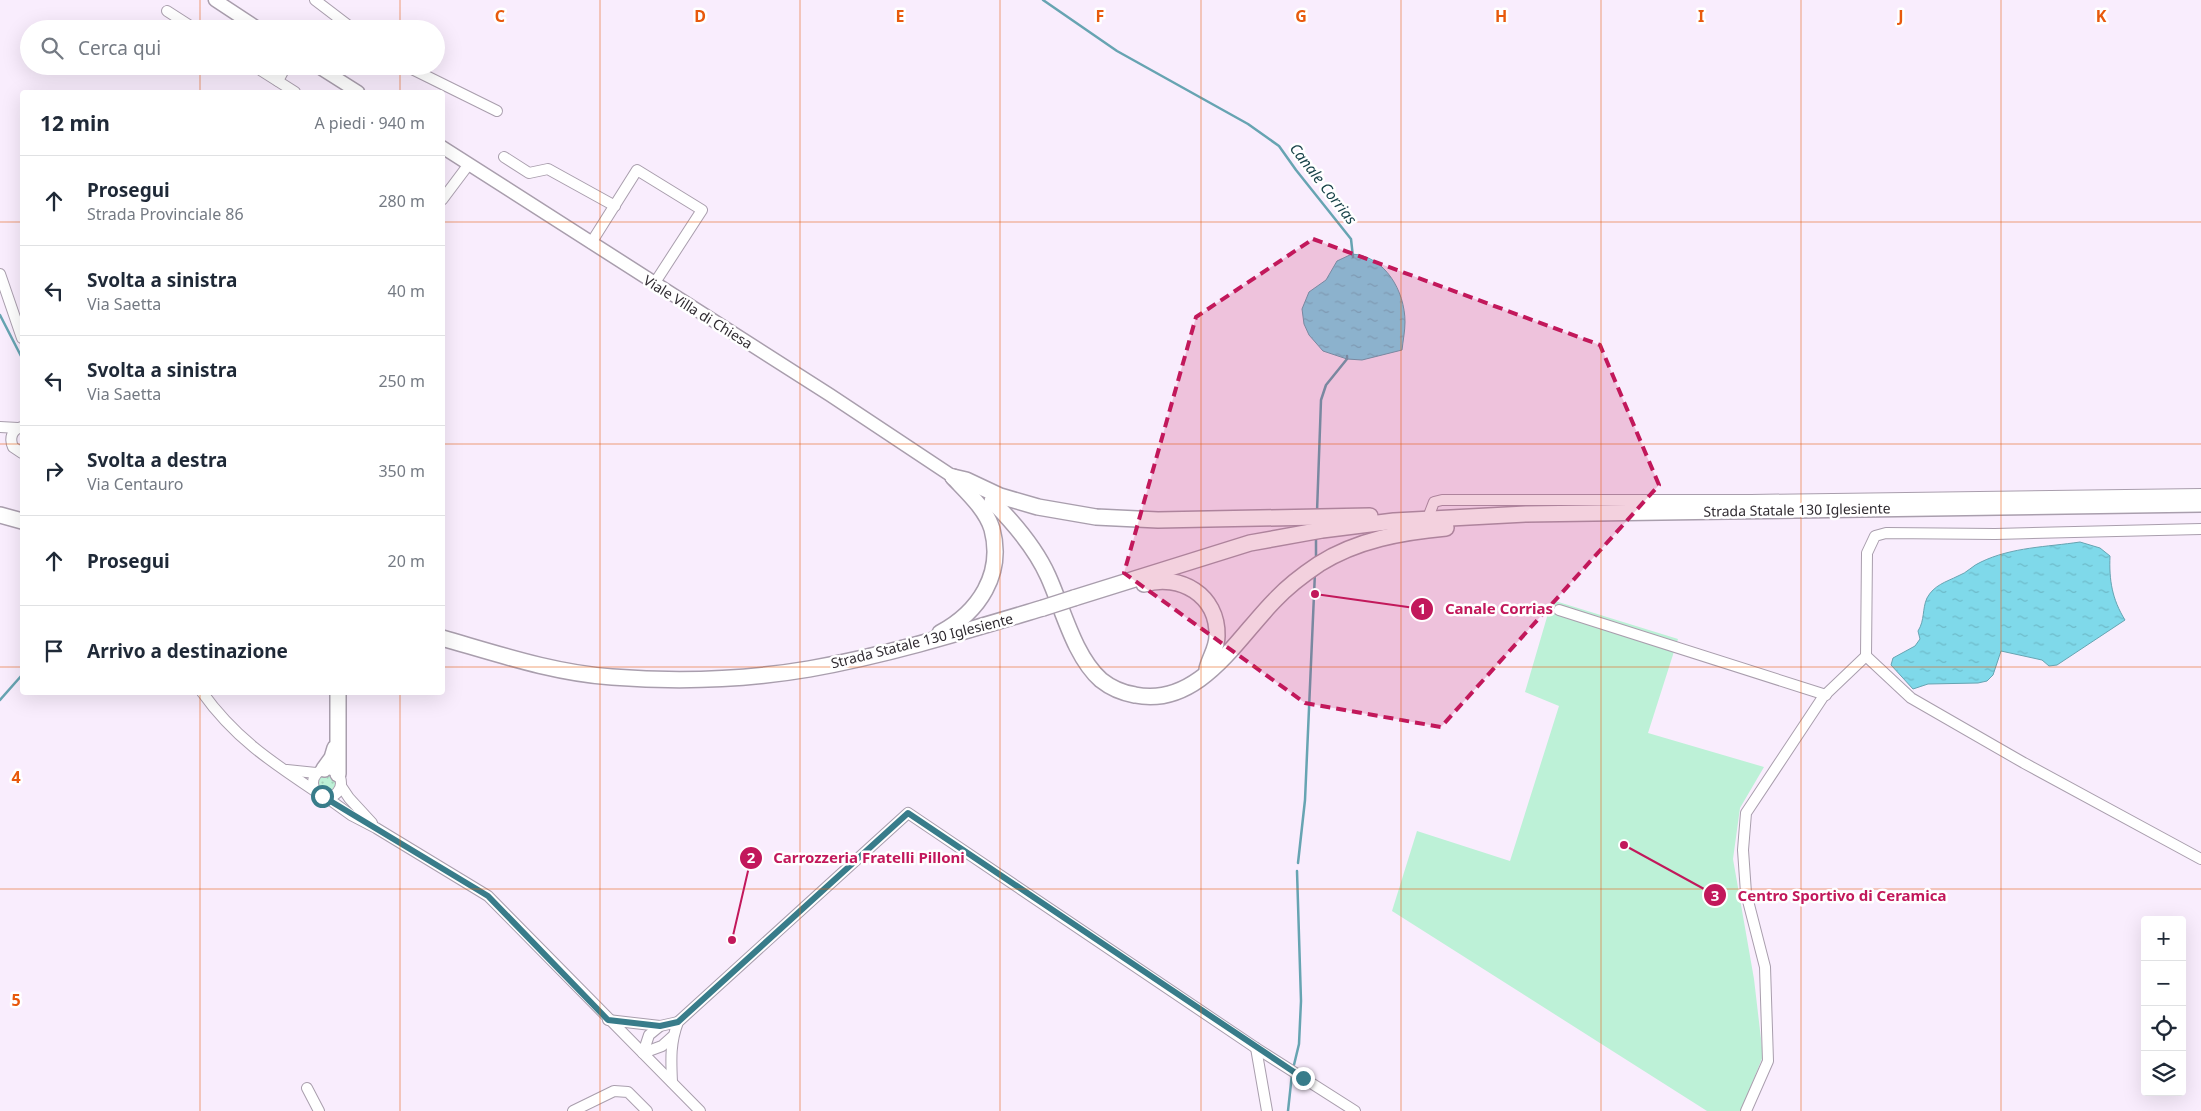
<!DOCTYPE html>
<html lang="it">
<head>
<meta charset="utf-8">
<style>
  body { margin:0; font-family:"Noto Sans",sans-serif; background:#f6f6f7; color:#1f2937 }
  .controls { position:absolute; right:15px; bottom:15px; display:grid; overflow:hidden; border-radius:5px; box-shadow:0 5px 20px #0002 }
  .controls button { width:45px; height:45px; display:grid; place-items:center; padding:0; border:0; border-bottom:1px solid #e0e1e3; background:#fff; color:#1f2937; font:25px sans-serif }
  .stop { position:absolute; width:15px; height:15px; margin:-11px; border:4px solid #387c8a; border-radius:50%; background:#fff }
  .stop.end { background:#387c8a; border-color:#fff; box-shadow:0 1px 5px #0008 }
  .list { margin:0; padding:0; list-style:none }
  h2 { display:flex; justify-content:space-between; align-items:center; height:65px; margin:0; padding:0 20px; font-size:21px }
  h2 small { font-size:16px; font-weight:400; color:#747a83 }
  .list li { display:grid; grid-template-columns:32px 1fr auto; gap:15px; align-items:center; box-sizing:border-box; height:90px; padding:0 20px; border-top:1px solid #e0e1e3 }
  .list b { display:block; font-size:19px; white-space:nowrap }
  .list p { margin:0; font-size:16px; white-space:nowrap; color:#747a83 }
  .list em { font-size:16px; font-style:normal; color:#747a83 }
  .icon { flex:none; width:28px; height:28px; fill:none; stroke:currentColor; stroke-width:2; stroke-linecap:round; stroke-linejoin:round }
  .map { position:relative; flex:none; width:2201px; height:1111px; overflow:hidden }
  .search { position:absolute; background:#fff; box-shadow:0 5px 20px #0002; left:20px; top:20px; width:425px; height:55px; display:flex; align-items:center; gap:12px; box-sizing:border-box; padding:0 18px; border-radius:28px; color:#747a83; font-size:19px }
  .panel { position:absolute; background:#fff; box-shadow:0 5px 20px #0002; left:20px; top:90px; width:425px; height:605px; border-radius:5px }
  .map>svg:first-child { display:block }
  .grass { fill:url(#grass-dots) }
  .garden { fill:#bdf1d7 }
  .water { fill:url(#water-ripples); stroke:#67a4b2 }
  .lines { fill:none; stroke-linecap:round; stroke-linejoin:round }
  .stream { stroke:#67a4b2; stroke-width:2.5 }
  .minor-casing { stroke:#a99ead; stroke-width:12 }
  .major-casing { stroke:#a99ead; stroke-width:15 }
  .highway-casing { stroke:#a99ead; stroke-width:18 }
  .minor { stroke:#fff; stroke-width:10 }
  .major { stroke:#fff; stroke-width:12 }
  .highway { stroke:#fff; stroke-width:15 }
  .highway-bridge-casing { stroke:#a99ead; stroke-width:18; stroke-linecap:butt }
  .highway-bridge { stroke:#fff; stroke-width:15 }
  .route { stroke:#387c8a; stroke-width:6 }
  .marked { fill:#c2185b; fill-opacity:0.2; stroke:#c2185b; stroke-width:4; stroke-dasharray:10 6; stroke-linejoin:round }
  .grid { fill:none; stroke:#e8590c; stroke-width:1; stroke-opacity:0.55 }
  .labels { text-anchor:middle; stroke-width:5; stroke-linejoin:round; paint-order:stroke }
  .street-label { font-size:14px; fill:#2f2a30; stroke:#fff }
  .water-label { font-size:15px; font-style:italic; fill:#143f46; stroke:#fff }
  .grid-label { font-size:16px; text-anchor:middle; font-weight:bold; fill:#e8590c; stroke:#fff; stroke-width:5; stroke-linejoin:round; paint-order:stroke }
  .leader { fill:none; stroke:#c2185b; stroke-width:2 }
  .callout-dot { fill:#c2185b; stroke:#fff; stroke-width:2 }
  .mark-label { font-size:15px; text-anchor:middle; font-weight:bold; fill:#fff }
  .callout-label { font-size:15px; text-anchor:middle; font-weight:bold; fill:#c2185b; stroke:#fff; stroke-width:5; stroke-linejoin:round; paint-order:stroke }
</style>
</head>
<body>
<div class="map">
<svg width="2201" height="1111" viewBox="0 0 2201 1111">
  <defs>
    <pattern id="grass-dots" width="8" height="8" patternUnits="userSpaceOnUse" patternTransform="scale(1.25)"><rect width="8" height="8" fill="#bdf1d7"/><path d="M2 2h.1M6 6h.1" fill="none" stroke="#a3cfb9" stroke-width="1.8" stroke-linecap="round"/></pattern>
    <pattern id="water-ripples" width="26" height="14" patternUnits="userSpaceOnUse" patternTransform="scale(1.25)"><rect width="26" height="14" fill="#7fd9ea"/><path d="M2 4q2-2 4 0t4 0M15 11q2-2 4 0t4 0" fill="none" stroke="#6ebac9"/></pattern>
  </defs>
  <rect width="100%" height="100%" fill="#f9edfd"/>
  <circle class="grass" cx="327" cy="783" r="11"/>
  <path class="garden" d="M1552,600L1678,639L1648,733L1764,767L1740,808L1733,859L1754,979L1763,1056L1741,1111H1707L1392,911L1417,831L1510,861L1559,706L1525,692Z"/>
  <g class="water">
    <path d="M1352,254C1385,256 1405,291 1405,322C1405,331 1403,341 1402,350L1362,360L1347,359L1323,351L1309,335L1304,324L1302,309L1309,292L1326,280L1337,261Z"/>
    <path d="M2080,542L2100,548L2110,556C2109,580 2112,599 2125,620L2057,665L2049,666L2042,660L2001,651L1993,675L1987,681L1978,683L1928,684L1913,689L1891,665L1893,658L1915,646L1920,639L1918,631C1925,620 1922,609 1927,598C1934,585 1946,582 1958,576C1967,573 1973,565 1981,562C2012,547 2047,547 2080,542Z"/>
  </g>
  <g class="lines">
    <g class="stream">
      <path d="M1043,0L1117,51L1248,124L1279,146L1296,170L1351,239L1353,257"/>
      <path d="M0,315L22,358"/>
      <path d="M1317,512L1321,400L1326,385L1347,359V356"/>
      <path d="M1316,559V537"/>
      <path d="M0,700L22,675"/>
      <path d="M1298,863L1305,800L1315,572"/>
      <path d="M1293,1069L1299,1044L1301,1001L1297,871"/>
      <path d="M1288,1111L1292,1074"/>
    </g>
    <g class="minor-casing">
      <g id="minor">
        <path d="M315,0L353,29"/>
        <path d="M167,11L195,29"/>
        <path d="M254,66L295,92"/>
        <path d="M406,66L497,111"/>
        <path d="M278,81L286,66"/>
        <path d="M504,157L529,173L548,169L615,206"/>
        <path d="M442,200L469,164"/>
        <path d="M591,243L637,170L702,210L654,284"/>
        <path d="M0,274L22,338"/>
        <path d="M0,427L18,428"/>
        <path d="M22,427C12,429 9,438 13,447L22,453"/>
        <path d="M1429,515L1434,502L1442,500H1751L2201,494"/>
        <path d="M1559,610L1826,695"/>
        <path d="M1866,656L1911,698L2024,763L2201,859"/>
        <path d="M202,692C234,737 270,761 315,791"/>
        <circle cx="327" cy="783" r="14"/>
        <path d="M287,770L316,773"/>
        <path d="M341,786L349,798L372,823"/>
        <path d="M326,797L351,815L376,828L488,896L700,1111"/>
        <path d="M608,1020L660,1026L678,1022"/>
        <path d="M1256,1048L1267,1111"/>
        <path d="M643,1053L662,1046L672,1037"/>
        <path d="M643,1053L649,1035L660,1026"/>
        <path d="M672,1082C671,1060 670,1043 678,1022L908,813L1256,1048L1355,1111"/>
        <path d="M307,1088L319,1111"/>
        <path d="M573,1111L614,1091L628,1092L647,1111"/>
        <path d="M1746,1111L1768,1061L1765,967L1746,893L1743,850L1746,813L1823,697L1866,656L1867,553L1875,536L1886,533L1995,534L2201,529"/>
      </g>
    </g>
    <g class="major-casing">
      <g id="major">
        <path d="M215,0L259,29"/>
        <path d="M317,66L358,92"/>
        <path d="M442,147L830,395L961,482"/>
      </g>
    </g>
    <g class="highway-casing">
      <g id="highway">
        <path d="M953,477L966,480L1000,496L1038,507L1096,517L1158,520L1370,516"/>
        <path d="M992,501C1014,523 1035,547 1048,576C1063,609 1074,656 1101,680C1111,688 1123,693 1135,695C1199,708 1237,638 1275,600C1288,586 1304,574 1319,564C1357,540 1402,532 1446,528"/>
        <path d="M0,515L22,521"/>
        <path d="M1144,584C1180,573 1218,595 1217,636C1217,648 1210,657 1207,669"/>
        <path d="M1074,598L1250,543L1322,530L1394,521L1526,514L2201,504"/>
        <path d="M940,633C979,612 1004,574 992,529C986,509 967,492 953,477"/>
        <path d="M442,638C498,654 554,673 612,677C677,682 744,680 809,669C888,655 966,631 1043,608"/>
        <path d="M324,769L332,758L335,748"/>
        <path d="M338,774V692"/>
      </g>
    </g>
    <use href="#minor" class="minor"/>
    <use href="#major" class="major"/>
    <use href="#highway" class="highway"/>
    <g class="highway-bridge-casing">
      <path id="highway-bridge" d="M1043,608L1074,598"/>
    </g>
    <use href="#highway-bridge" class="highway-bridge"/>
  </g>
  <g class="lines">
    <path class="route" d="M322,796L488,896L608,1020L660,1026L678,1022L908,813L1303,1078"/>
  </g>
  <path class="marked" d="M1313,239L1600,345L1659,485L1441,727L1305,703L1124,573L1196,317Z"/>
  <path class="grid" d="M200,0V29M400,0V29M600,0V1111M800,0V1111M1000,0V1111M1201,0V1111M1401,0V1111M1601,0V1111M1801,0V1111M2001,0V1111M200,66V92M400,66V92M0,222H22M442,222H2201M0,444H22M442,444H2201M0,667H22M442,667H2201M200,692V1111M400,692V1111M0,889H2201"/>
  <g class="labels">
    <g class="street-label">
      <text transform="translate(698 312) rotate(32)" y="5">Viale Villa di Chiesa</text>
      <text transform="translate(1797 510) rotate(-1)" y="5">Strada Statale 130 Iglesiente</text>
      <text transform="translate(922 641) rotate(-14)" y="5">Strada Statale 130 Iglesiente</text>
    </g>
    <g class="water-label">
      <text transform="translate(1323 184) rotate(52)" y="5">Canale Corrias</text>
    </g>
  </g>
  <g class="grid-label">
    <text x="500" y="22">C</text>
    <text x="700" y="22">D</text>
    <text x="900" y="22">E</text>
    <text x="1100" y="22">F</text>
    <text x="1301" y="22">G</text>
    <text x="1501" y="22">H</text>
    <text x="1701" y="22">I</text>
    <text x="1901" y="22">J</text>
    <text x="2101" y="22">K</text>
    <text x="16" y="783">4</text>
    <text x="16" y="1006">5</text>
  </g>
  <path class="leader" d="M1315 594L1422 609M732 940L751 858M1624 845L1715 895"/>
  <g class="callout-dot">
    <circle cx="1315" cy="594" r="5"/>
    <circle cx="732" cy="940" r="5"/>
    <circle cx="1624" cy="845" r="5"/>
    <circle cx="1422" cy="609" r="12"/>
    <circle cx="751" cy="858" r="12"/>
    <circle cx="1715" cy="895" r="12"/>
  </g>
  <g class="mark-label">
    <text x="1422" y="614">1</text>
    <text x="751" y="863">2</text>
    <text x="1715" y="901">3</text>
  </g>
  <g class="callout-label">
    <text x="1499" y="614">Canale Corrias</text>
    <text x="869" y="863">Carrozzeria Fratelli Pilloni</text>
    <text x="1842" y="901">Centro Sportivo di Ceramica</text>
  </g>
</svg>
<div class="controls">
<button>+</button>
<button>−</button>
<button><svg class="icon" aria-label="locate" viewBox="0 0 24 24"><circle cx="12" cy="12" r="6"/><path d="M12 2v4M12 18v4M2 12h4M18 12h4"/></svg></button>
<button><svg class="icon" aria-label="layers" viewBox="0 0 24 24"><path d="M12 4l9 5-9 5-9-5zM3 14l9 5 9-5"/></svg></button>
</div>
<div class="stop" style="left:322px;top:796px"></div>
<div class="stop end" style="left:1303px;top:1078px"></div>
<div class="search"><svg class="icon" aria-label="search" viewBox="0 0 24 24"><circle cx="10" cy="10" r="6"/><path d="M15 15l6 6"/></svg>Cerca qui</div>
<section class="panel">
<h2>12 min<small>A piedi · 940 m</small></h2>
<ul class="list">
<li><svg class="icon" aria-label="ahead" viewBox="0 0 24 24"><path d="M12 20V5M6 11l6-6 6 6"/></svg><div><b>Prosegui</b><p>Strada Provinciale 86</p></div><em>280 m</em></li>
<li><svg class="icon" aria-label="left" viewBox="0 0 24 24"><path d="M17 20v-9H6M10 6l-5 5 5 5"/></svg><div><b>Svolta a sinistra</b><p>Via Saetta</p></div><em>40 m</em></li>
<li><svg class="icon" aria-label="left" viewBox="0 0 24 24"><path d="M17 20v-9H6M10 6l-5 5 5 5"/></svg><div><b>Svolta a sinistra</b><p>Via Saetta</p></div><em>250 m</em></li>
<li><svg class="icon" aria-label="right" viewBox="0 0 24 24"><path d="M7 20v-9h11M14 6l5 5-5 5"/></svg><div><b>Svolta a destra</b><p>Via Centauro</p></div><em>350 m</em></li>
<li><svg class="icon" aria-label="ahead" viewBox="0 0 24 24"><path d="M12 20V5M6 11l6-6 6 6"/></svg><div><b>Prosegui</b></div><em>20 m</em></li>
<li><svg class="icon" aria-label="arrive" viewBox="0 0 24 24"><path d="M6 21V4h12l-3 4 3 4H6"/></svg><div><b>Arrivo a destinazione</b></div></li>
</ul>
</section>
</div>
</body>
</html>
